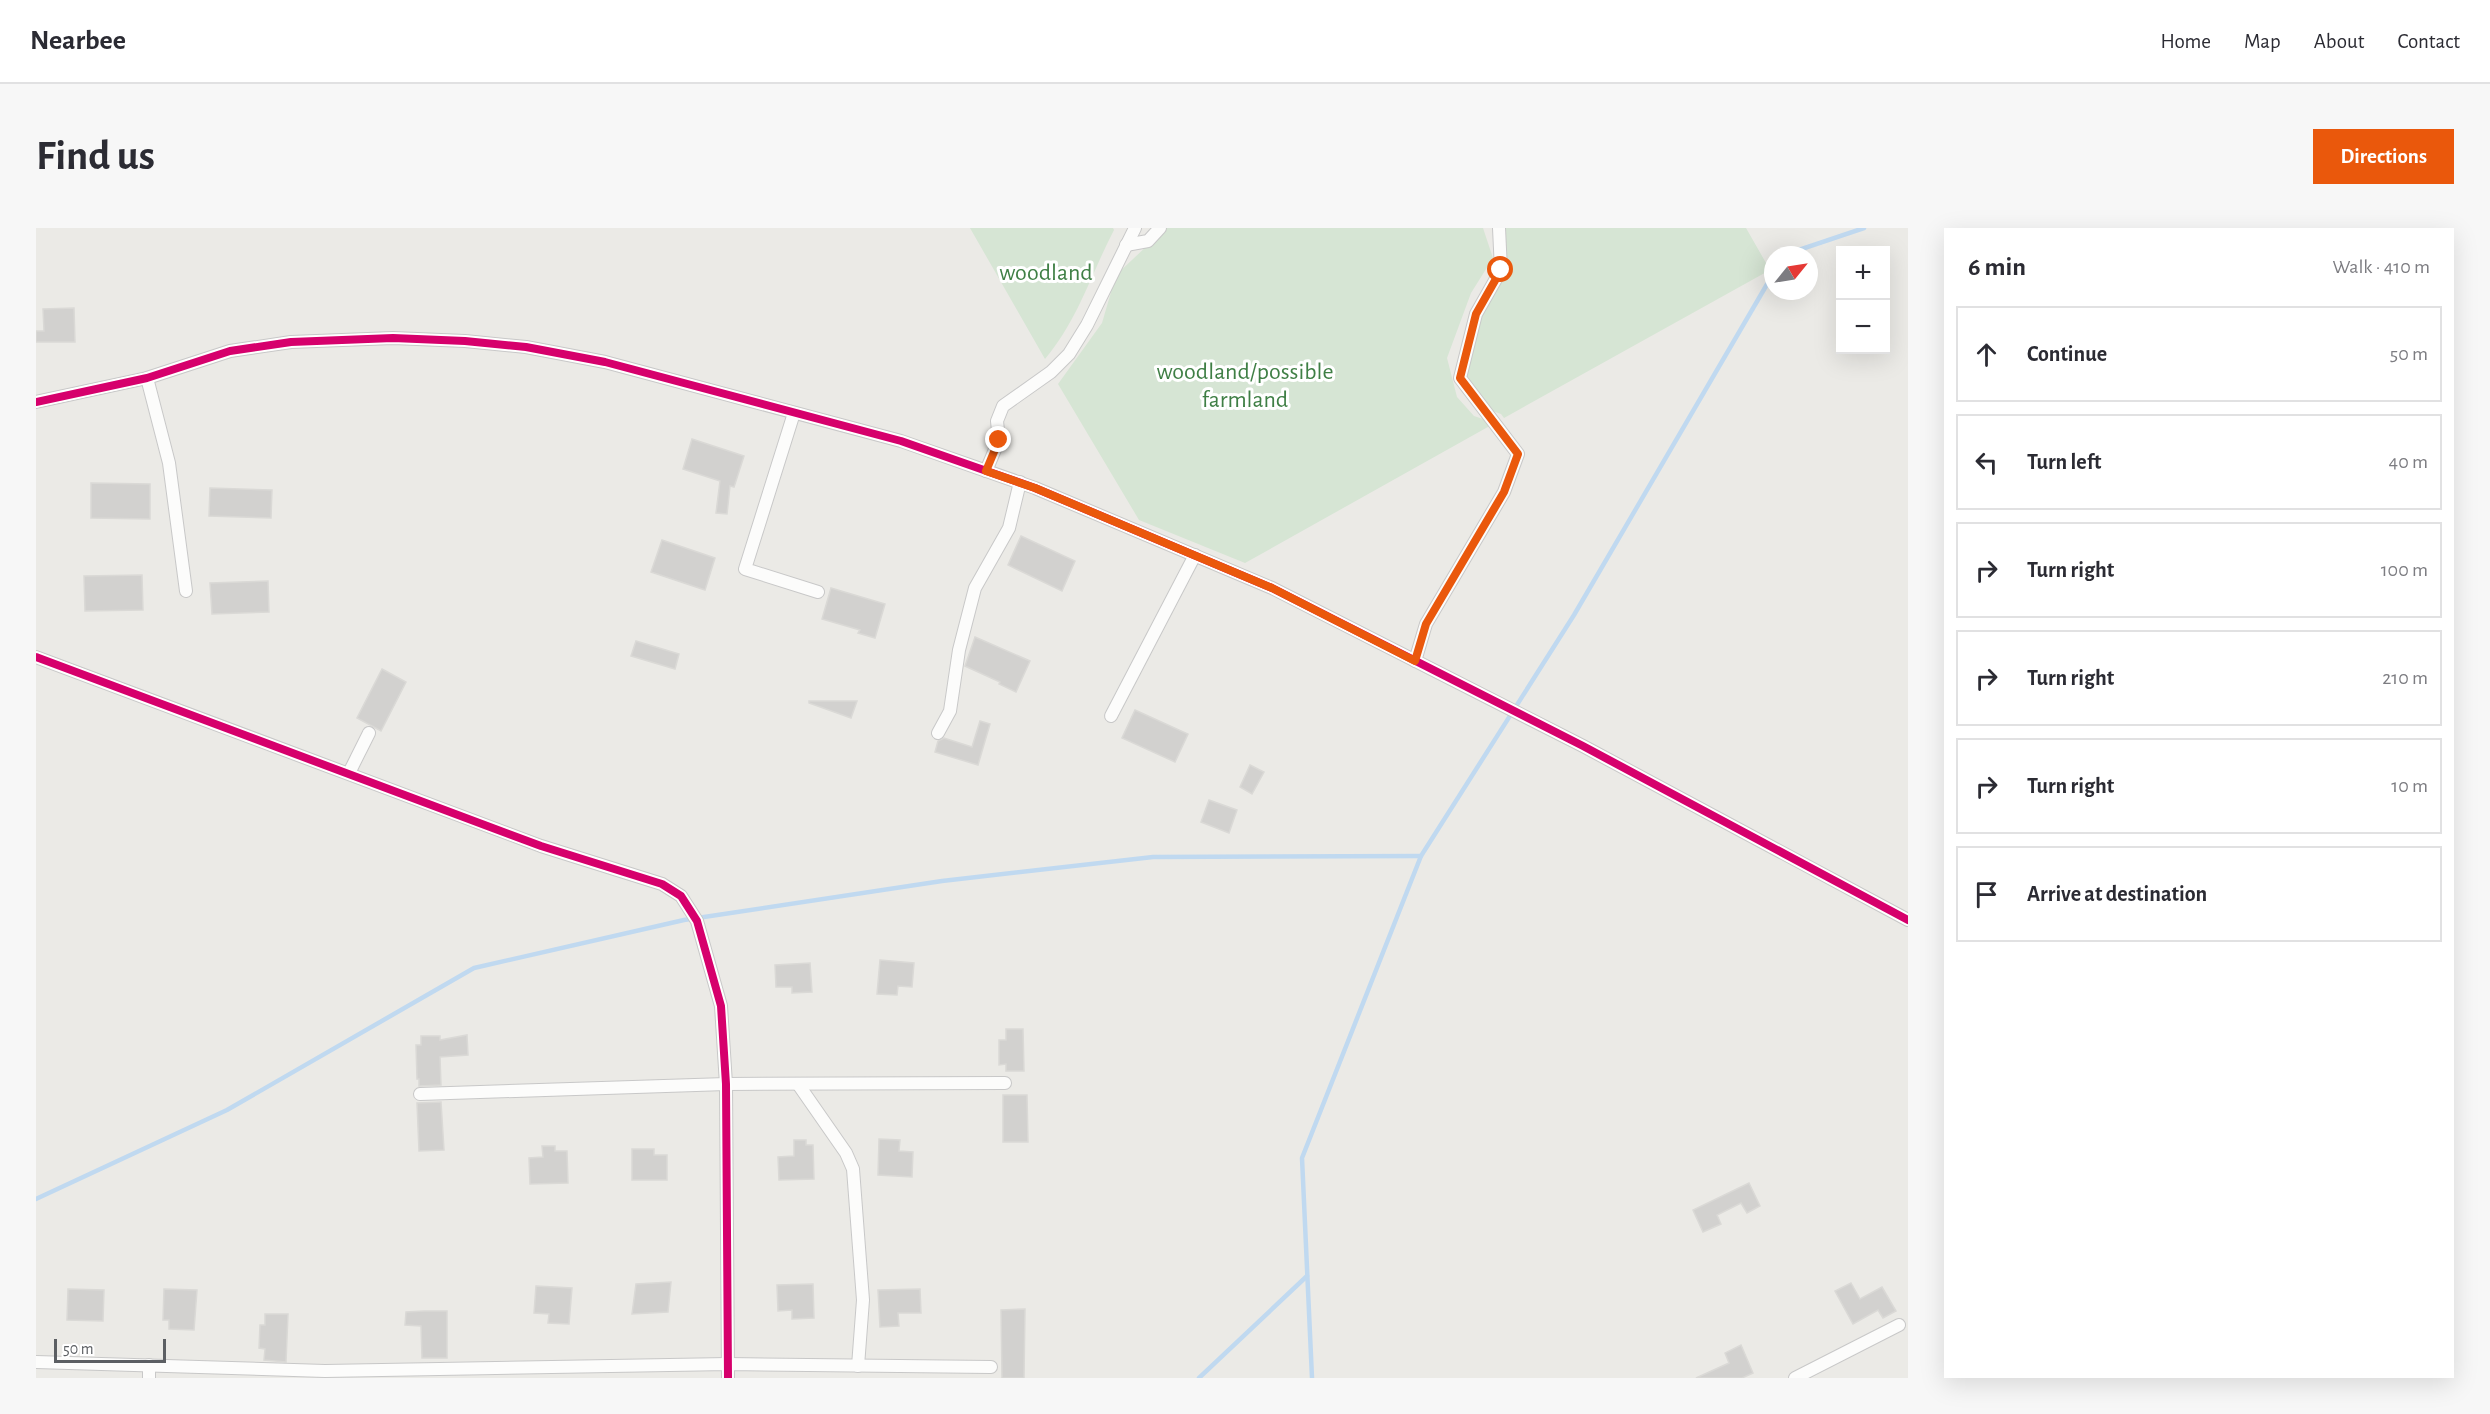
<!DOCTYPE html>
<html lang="en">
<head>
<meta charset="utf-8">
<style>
  body { margin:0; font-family:"Alegreya Sans",sans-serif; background:#f7f7f7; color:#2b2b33 }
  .controls { position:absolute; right:18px; top:18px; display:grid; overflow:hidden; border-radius:0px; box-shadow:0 6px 24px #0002 }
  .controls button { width:54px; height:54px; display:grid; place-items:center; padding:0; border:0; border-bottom:2px solid #e1e1e2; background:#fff; color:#2b2b33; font:30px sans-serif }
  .compass { position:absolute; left:1728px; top:18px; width:54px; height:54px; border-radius:50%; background:#fff; box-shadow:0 6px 24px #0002; rotate:60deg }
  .scale { position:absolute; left:18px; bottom:15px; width:112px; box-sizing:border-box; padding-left:6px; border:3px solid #5c5f63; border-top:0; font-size:16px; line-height:21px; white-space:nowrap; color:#5c5f63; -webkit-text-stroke:4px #fff; paint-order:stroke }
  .stop { position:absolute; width:18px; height:18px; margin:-14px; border:4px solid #ea580c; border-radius:50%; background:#fff }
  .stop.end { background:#ea580c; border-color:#fff; box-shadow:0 2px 6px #0008 }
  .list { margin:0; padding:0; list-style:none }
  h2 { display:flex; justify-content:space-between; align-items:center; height:78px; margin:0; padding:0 24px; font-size:26px }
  h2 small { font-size:20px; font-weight:400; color:#7c7c81 }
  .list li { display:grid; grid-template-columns:39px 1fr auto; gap:18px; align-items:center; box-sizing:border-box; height:96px; margin:0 12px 12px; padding:0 12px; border:2px solid #e1e1e2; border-radius:0px }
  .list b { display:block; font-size:22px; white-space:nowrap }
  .list em { font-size:20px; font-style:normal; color:#7c7c81 }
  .icon { flex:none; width:33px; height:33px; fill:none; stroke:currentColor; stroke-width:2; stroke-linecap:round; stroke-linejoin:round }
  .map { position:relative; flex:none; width:1872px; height:1150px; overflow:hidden; border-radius:0px }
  header { display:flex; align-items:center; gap:36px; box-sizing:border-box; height:84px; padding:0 30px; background:#fff; border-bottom:2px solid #e1e1e2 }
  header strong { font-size:28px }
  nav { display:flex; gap:33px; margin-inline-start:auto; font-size:21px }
  .intro { display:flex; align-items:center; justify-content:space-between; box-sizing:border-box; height:144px; padding:0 36px }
  h1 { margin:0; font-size:42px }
  .button { padding:15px 27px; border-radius:0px; background:#ea580c; color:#fff; font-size:21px; font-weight:700 }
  main { display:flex; gap:36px; padding:0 36px }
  aside { flex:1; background:#fff; border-radius:0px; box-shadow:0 6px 24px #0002 }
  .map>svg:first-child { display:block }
  .green { fill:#d6e5d4 }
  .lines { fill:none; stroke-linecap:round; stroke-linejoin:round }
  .stream { stroke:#c0d9f0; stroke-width:4.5 }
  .building { fill:#d2d1cf; stroke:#dad9d6; stroke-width:1.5 }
  .street-casing { stroke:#c8c8c8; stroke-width:14 }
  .street { stroke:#fcfcfb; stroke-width:12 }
  .cycleway-casing { stroke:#fff; stroke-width:11 }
  .cycleway { stroke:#d6006c; stroke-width:8 }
  .route { stroke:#ea580c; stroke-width:8 }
  .labels { text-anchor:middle; stroke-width:6; stroke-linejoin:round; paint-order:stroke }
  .park-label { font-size:24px; fill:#3f7f45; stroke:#fff }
</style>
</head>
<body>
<header>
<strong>Nearbee</strong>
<nav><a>Home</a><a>Map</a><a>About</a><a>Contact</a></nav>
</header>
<div class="intro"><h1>Find us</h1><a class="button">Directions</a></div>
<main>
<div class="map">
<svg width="1872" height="1150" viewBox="0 0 1872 1150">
  <rect width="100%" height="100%" fill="#ebeae6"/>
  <g class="green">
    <path d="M934,0H1077L1078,2C1055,46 1042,92 1009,131Z"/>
    <path d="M1130,0H1447L1457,30L1435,65L1411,130L1421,169L1438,188L1459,195L1209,335L1103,292L1022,156L1066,95L1080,47Z"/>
    <path d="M1465,0H1710L1734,42L1468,190L1465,186L1443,178L1429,159L1435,95L1468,24Z"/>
  </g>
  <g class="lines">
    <g class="stream">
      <path d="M1748,27L1828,0"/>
      <path d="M0,971L191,882L438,740L648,692L906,653L1117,629L1385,628"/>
      <path d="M1163,1150L1271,1048"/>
      <path d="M1276,1150L1266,930L1385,628L1538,387L1737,46"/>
    </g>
  </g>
  <g class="building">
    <path d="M38,80L39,114H0V103H8L7,81Z"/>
    <path d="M656,211L708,228L698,259L694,258L691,286L680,285L684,253L647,241Z"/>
    <path d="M55,255L114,256V291L55,290Z"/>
    <path d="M174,260L236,262L235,290L173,288Z"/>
    <path d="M985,308L1039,333L1026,363L972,337Z"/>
    <path d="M626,312L679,330L669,362L615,344Z"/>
    <path d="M106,347L107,382L49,383L48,348Z"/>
    <path d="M232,353L233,384L176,386L174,355Z"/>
    <path d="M795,360L849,376L839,410L822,405L824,402L786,391Z"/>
    <path d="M939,409L994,433L980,464L963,456L964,454L929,438Z"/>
    <path d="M600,413L643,426L639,441L595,428Z"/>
    <path d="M346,441L370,454L345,503L321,490Z"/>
    <path d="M773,473H821L815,490L773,475Z"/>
    <path d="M1099,482L1152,506L1139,534L1086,510Z"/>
    <path d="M944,493L954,496L942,537L899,524L902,513L908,510L936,519Z"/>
    <path d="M1214,537L1228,544L1216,566L1204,559Z"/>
    <path d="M1173,572L1201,582L1193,605L1165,594Z"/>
    <path d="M844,732L878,735L876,759L862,758L861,767L841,766Z"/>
    <path d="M774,735L776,764L756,765V759H740L739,737Z"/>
    <path d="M970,801H987L988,843H970V836L963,837V812H970Z"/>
    <path d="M431,807L432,827L404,829L405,857L383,858V851H381L380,817H385V808H404V812Z"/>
    <path d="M967,867H991L992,914H967Z"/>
    <path d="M405,874L408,922L383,923L381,875Z"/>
    <path d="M843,911L864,912L863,923L877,924L876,949L842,947Z"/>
    <path d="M758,912H770V917H777L778,951L743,952L742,929L758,928Z"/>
    <path d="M506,918H519V923H531L532,955L494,956L493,930L507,929Z"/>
    <path d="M596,921H618V927H631V952H596Z"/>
    <path d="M1713,955L1724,978L1711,985L1705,975L1681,987L1685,996L1667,1004L1657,982Z"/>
    <path d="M635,1054L632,1084L596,1086L600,1056Z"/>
    <path d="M1815,1055L1824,1071L1846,1059L1860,1083L1847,1090L1842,1082L1817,1096L1799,1063Z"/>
    <path d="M777,1056L778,1090L756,1091V1082L742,1083L741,1057Z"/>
    <path d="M500,1058L536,1060L533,1096L512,1095L513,1086L498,1085Z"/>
    <path d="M32,1061L68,1062L67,1093L31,1092Z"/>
    <path d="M128,1061L161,1062L158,1102L133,1101V1092H127Z"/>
    <path d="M884,1061L885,1085H862L863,1098L844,1099L842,1062Z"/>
    <path d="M989,1081L988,1150H966L965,1082Z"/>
    <path d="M388,1083H411V1130H386L385,1098L369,1097L370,1084Z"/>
    <path d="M229,1086H252L250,1134L228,1132L229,1121L223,1120L224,1097H229Z"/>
    <path d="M1705,1117L1717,1145L1706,1150H1660L1693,1135L1689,1125Z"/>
  </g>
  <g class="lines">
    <g class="street-casing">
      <g id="street">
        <path d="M1090,17L1112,13L1124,0"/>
        <path d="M111,150L133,235L150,363"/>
        <path d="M0,174L111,150L194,123L255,114L357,110L429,113L490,119L569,134L865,213L999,260L1236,360L1547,518L1872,692"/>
        <path d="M758,185L709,341L782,364"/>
        <path d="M950,243L963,212L961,193L967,178L1015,144L1033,126L1051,97L1099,0"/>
        <path d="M0,429L505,618L626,656L645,668L661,693L685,778L690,856L692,1150"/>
        <path d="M1379,433L1390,396L1468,264L1482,226L1424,150L1440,86L1465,42L1463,0"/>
        <path d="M1075,488L1159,327"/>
        <path d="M902,505L914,483L923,422L939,360L973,300L984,254"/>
        <path d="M313,545L333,505"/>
        <path d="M762,856L810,925L817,941L827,1072L822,1138"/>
        <path d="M384,866L690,856L969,855"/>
        <path d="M0,1134L289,1143L692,1136L955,1139"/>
        <path d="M113,1137V1150"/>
        <path d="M1759,1150L1863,1097"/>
      </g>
    </g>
    <use href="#street" class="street"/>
    <g class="cycleway-casing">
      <g id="cycleway">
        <path d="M0,174L111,150L194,123L255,114L357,110L429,113L490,119L569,134L865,213L999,260L1236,360L1547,518L1872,692"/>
        <path d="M0,429L505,618L626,656L645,668L661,693L685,778L690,856L692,1150"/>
      </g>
    </g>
    <use href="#cycleway" class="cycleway"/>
  </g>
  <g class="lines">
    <path class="route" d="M963,212L950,243L999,260L1236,360L1379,433L1390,396L1468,264L1482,226L1424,150L1440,86L1465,42"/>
  </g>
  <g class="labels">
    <g class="park-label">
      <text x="1010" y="52">woodland</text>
      <text x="1209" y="151">woodland/possible<tspan x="1209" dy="28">farmland</tspan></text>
    </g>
  </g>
</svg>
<div class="controls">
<button>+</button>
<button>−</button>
</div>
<svg class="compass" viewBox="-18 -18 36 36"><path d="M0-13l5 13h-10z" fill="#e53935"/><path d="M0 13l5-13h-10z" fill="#7c7c81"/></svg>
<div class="scale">50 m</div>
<div class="stop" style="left:1465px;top:42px"></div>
<div class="stop end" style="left:963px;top:212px"></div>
</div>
<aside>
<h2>6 min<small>Walk · 410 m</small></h2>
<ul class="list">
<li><svg class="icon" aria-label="ahead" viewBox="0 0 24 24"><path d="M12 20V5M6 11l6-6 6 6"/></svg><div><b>Continue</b></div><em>50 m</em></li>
<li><svg class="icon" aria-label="left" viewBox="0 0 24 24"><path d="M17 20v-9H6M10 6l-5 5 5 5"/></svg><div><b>Turn left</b></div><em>40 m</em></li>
<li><svg class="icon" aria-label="right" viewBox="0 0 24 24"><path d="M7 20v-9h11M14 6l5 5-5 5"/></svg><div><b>Turn right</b></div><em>100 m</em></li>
<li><svg class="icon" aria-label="right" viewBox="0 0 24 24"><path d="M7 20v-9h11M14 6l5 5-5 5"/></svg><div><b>Turn right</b></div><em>210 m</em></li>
<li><svg class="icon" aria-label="right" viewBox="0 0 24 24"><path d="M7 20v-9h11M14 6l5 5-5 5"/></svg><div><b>Turn right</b></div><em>10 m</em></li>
<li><svg class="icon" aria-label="arrive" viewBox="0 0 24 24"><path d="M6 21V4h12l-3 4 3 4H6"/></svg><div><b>Arrive at destination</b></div></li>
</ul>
</aside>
</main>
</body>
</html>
